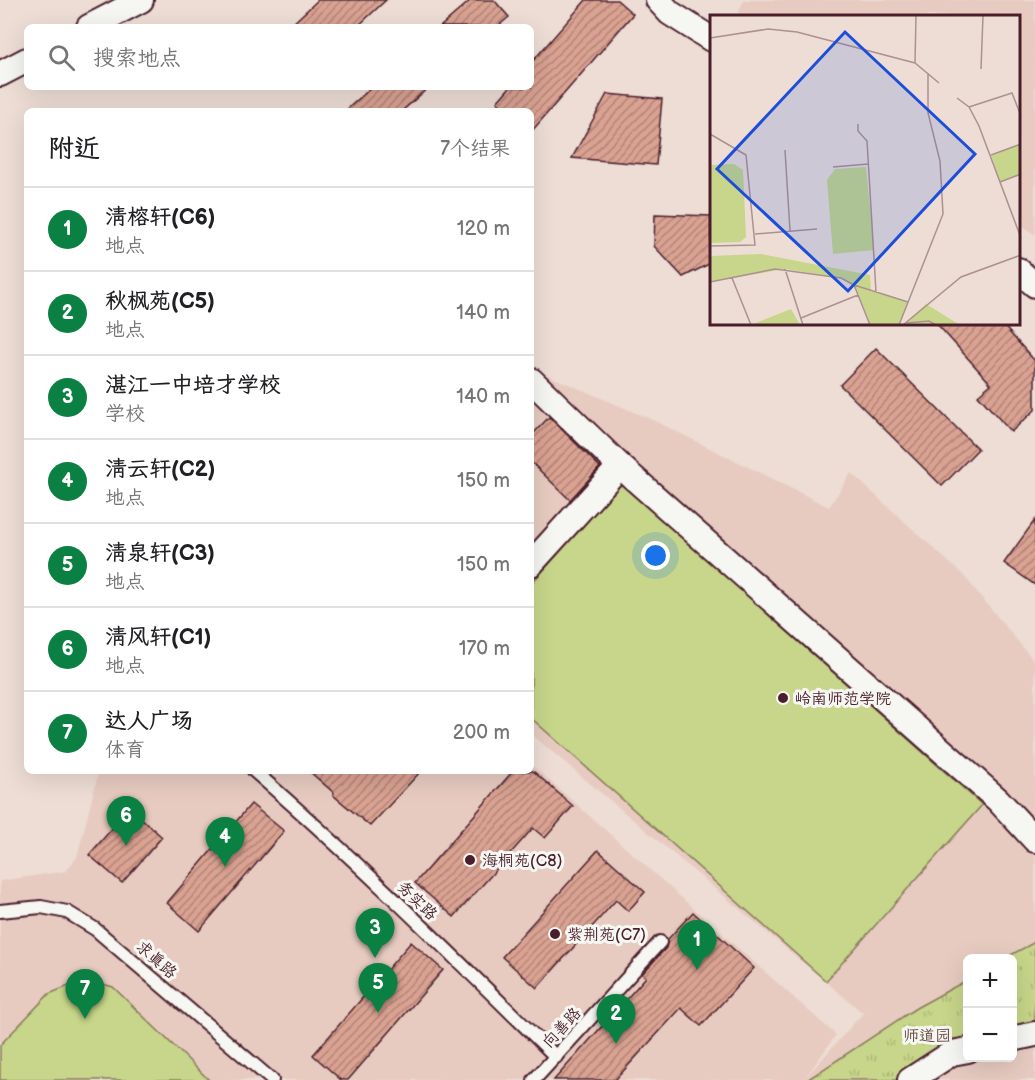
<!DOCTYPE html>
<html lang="zh">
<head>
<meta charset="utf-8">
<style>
  body { margin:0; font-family:"Balsamiq Sans","LXGW WenKai TC",sans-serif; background:#f6f6f6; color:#202124 }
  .controls { position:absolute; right:18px; bottom:18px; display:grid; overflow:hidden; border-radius:9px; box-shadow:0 6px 24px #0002 }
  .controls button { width:54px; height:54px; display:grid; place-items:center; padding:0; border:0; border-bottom:2px solid #e0e0e0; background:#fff; color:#202124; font:30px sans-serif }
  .you { position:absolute; left:656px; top:556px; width:21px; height:21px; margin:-15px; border:4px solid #fff; border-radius:50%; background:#1a73e8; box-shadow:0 0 0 9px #1a73e833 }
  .badge { display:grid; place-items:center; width:39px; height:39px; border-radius:50%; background:#0b8043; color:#fff; font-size:20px; font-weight:700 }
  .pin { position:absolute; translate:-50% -50px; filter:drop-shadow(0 2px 3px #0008) }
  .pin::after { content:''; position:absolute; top:32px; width:21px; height:18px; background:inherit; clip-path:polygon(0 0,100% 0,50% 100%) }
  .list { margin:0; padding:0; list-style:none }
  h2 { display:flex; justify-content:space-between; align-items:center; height:78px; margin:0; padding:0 24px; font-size:26px }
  h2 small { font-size:20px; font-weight:400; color:#757577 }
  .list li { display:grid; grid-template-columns:39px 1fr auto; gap:18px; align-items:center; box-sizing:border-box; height:84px; padding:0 24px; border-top:2px solid #e0e0e0 }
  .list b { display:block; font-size:22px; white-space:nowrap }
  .list p { margin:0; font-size:20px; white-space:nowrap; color:#757577 }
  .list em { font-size:20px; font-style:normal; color:#757577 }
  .icon { flex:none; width:33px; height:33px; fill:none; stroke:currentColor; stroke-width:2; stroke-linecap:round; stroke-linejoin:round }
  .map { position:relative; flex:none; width:1035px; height:1080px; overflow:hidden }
  .search { position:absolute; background:#fff; box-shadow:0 6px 24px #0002; left:24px; top:24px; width:510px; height:66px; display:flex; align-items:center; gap:15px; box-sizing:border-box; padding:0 21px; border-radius:9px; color:#757577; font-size:22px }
  .panel { position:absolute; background:#fff; box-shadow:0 6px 24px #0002; left:24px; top:108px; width:510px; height:666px; border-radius:9px }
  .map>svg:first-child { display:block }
  .built { fill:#e7cbc1; fill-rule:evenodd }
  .grass { fill:#c7d68a; stroke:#887a5a; stroke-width:1.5 }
  .park { fill:url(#park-tufts); stroke:#887a5a; stroke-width:1.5 }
  .building { fill:url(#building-hatch); stroke:#4a1f2b; stroke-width:1.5 }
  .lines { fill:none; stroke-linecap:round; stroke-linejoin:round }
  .service-casing { stroke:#4a1f2b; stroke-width:16 }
  .minor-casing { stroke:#4a1f2b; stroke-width:28 }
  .service { stroke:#f6f6f2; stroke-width:12 }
  .minor { stroke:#f6f6f2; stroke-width:24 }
  .poi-dot { fill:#4a1f2b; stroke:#f6f6f2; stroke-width:2 }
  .labels { text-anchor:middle; stroke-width:6; stroke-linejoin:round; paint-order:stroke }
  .poi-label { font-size:16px; fill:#4a1f2b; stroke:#f6f6f2; text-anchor:start }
  .street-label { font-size:16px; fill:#4a1f2b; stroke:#f6f6f2 }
  .park-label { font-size:16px; fill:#694d43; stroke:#f6f6f2 }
  .inset-road { fill:none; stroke:#ac9191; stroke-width:1.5 }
  .view { fill:#1d4ed8; fill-opacity:0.15; stroke:#1d4ed8; stroke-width:3 }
  .inset-edge { fill:none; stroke:#4a1f2b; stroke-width:3 }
</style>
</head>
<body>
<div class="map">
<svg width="1035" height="1080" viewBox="0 0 1035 1080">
  <defs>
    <pattern id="park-tufts" width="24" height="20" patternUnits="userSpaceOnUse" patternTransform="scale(1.5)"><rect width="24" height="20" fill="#c7d68a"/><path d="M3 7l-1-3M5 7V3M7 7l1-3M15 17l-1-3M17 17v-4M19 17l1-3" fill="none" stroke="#acb777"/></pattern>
    <pattern id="building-hatch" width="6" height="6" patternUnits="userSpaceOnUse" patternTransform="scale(1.5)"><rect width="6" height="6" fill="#d9a292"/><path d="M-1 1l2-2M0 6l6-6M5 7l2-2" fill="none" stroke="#b28377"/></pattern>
  </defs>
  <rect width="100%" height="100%" fill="#edddd5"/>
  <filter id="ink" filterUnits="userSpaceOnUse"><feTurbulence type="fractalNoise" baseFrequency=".0167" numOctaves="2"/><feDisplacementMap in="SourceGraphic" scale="12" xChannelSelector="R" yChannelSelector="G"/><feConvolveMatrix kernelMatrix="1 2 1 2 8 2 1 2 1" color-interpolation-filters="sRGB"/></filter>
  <g filter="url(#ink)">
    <g class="built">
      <path d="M744,0H1035V235L1019,223L1018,16H737Z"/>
      <path d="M531,368L655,421L829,507L851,473L963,575L1035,662V1080H0V881L66,871L77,857L99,771H531V764L836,1035L805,1078L863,1013L531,734ZM968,958H1012V1058H968Z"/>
    </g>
    <g class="grass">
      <path d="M621,483L982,805L826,981L531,718V584Z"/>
      <path d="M86,979L113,987L209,1080H0V1045L49,994Z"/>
    </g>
    <g class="park">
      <path d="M1035,942V1034L1013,1039L1012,958H1005Z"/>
      <path d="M967,980V1050L910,1080H807L916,1008Z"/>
    </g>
    <g class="building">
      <path d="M318,0H386L357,27H289Z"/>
      <path d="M471,0H494L509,17L497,27H440Z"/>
      <path d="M586,0H617L633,14L531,132V111H507L497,102L510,87H531V63Z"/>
      <path d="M372,87H429L402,111H345Z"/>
      <path d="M607,94L662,99L656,165L572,158Z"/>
      <path d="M655,214L711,216V263L683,277L654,246Z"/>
      <path d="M937,324H1002L1035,361V410L1011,432L978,395L991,384Z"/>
      <path d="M876,348L978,449L942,486L840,385Z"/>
      <path d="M549,417L600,467L570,500L531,462V436Z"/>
      <path d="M1035,520V585L1004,563Z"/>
      <path d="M309,771H421L370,826L333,795L334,793Z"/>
      <path d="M513,771H533L573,806L545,838L533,828L454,917L415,883Z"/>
      <path d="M251,804L284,831L199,931L167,903Z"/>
      <path d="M130,808L162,837L122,883L89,855Z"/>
      <path d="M598,850L645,892L628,911L616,900L537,988L502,957Z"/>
      <path d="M693,912L754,968L701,1026L681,1008L615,1080H554L646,977L642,974L666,948L668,939Z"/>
      <path d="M411,942L443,970L348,1080H341L313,1055Z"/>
    </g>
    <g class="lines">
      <g class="service-casing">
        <g id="service">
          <path d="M254,771C359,862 457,960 556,1057"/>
          <path d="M0,911L41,907L67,912L95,929L272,1080"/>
          <path d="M534,1080L660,942"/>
        </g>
      </g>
      <g class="minor-casing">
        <g id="minor">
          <path d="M658,0L670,13L711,39"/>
          <path d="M89,27L141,0"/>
          <path d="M0,74L27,60"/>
          <path d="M1018,270L1035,285"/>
          <path d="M531,380L620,466L998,800L1035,840"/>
          <path d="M531,564L620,466"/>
          <path d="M1012,1039L1035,1034"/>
          <path d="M910,1080L952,1053L968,1050"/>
        </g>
      </g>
      <use href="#service" class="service"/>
      <use href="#minor" class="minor"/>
    </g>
  </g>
  <g class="poi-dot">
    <circle cx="783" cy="698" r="6"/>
    <circle cx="470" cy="860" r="6"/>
    <circle cx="555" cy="934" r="6"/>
  </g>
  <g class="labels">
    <g class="poi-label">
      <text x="795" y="704">岭南师范学院</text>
      <text x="482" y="866">海桐苑(C8)</text>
      <text x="567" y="940">紫荆苑(C7)</text>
    </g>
    <g class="street-label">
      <text transform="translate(418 900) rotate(44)" y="6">务实路</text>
      <text transform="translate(157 959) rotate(41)" y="6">求真路</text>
      <text transform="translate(561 1027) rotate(-47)" y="6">向善路</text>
    </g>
    <g class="park-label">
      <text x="927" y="1041">师道园</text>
    </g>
  </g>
  <g transform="translate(710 15)">
    <rect width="310" height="310" fill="#edddd5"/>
    <path d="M310,129V159L290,167L281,140ZM24,149L33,155L36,222L30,227L1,228L0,150ZM156,152L164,235L123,239L117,165L125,154Z" fill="#c7d68a"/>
    <path d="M51,239L160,260L161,276L198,287L189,310H160L144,270L131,263L75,254L0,267V241ZM216,289L250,310L195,308ZM81,294L90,310L43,309Z" fill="#c7d68a"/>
    <path class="inset-road" d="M0,23L58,14L87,17L205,48L229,68M205,48L206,1M271,54L273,1M247,83L259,92L269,111L311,223M259,92L302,78L311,101M148,109V116L157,126L166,277M0,119L36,140L45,230L0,231M75,135L80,216M281,140L311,129M123,152L158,149M290,167L311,159M45,219L107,214M75,254L93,310M22,263L41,310M0,267L65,254L131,263L144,270L160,310M144,270L198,287M91,303L148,280M197,308L219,306L226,310M189,310L233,199L230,146L218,98V58M193,310L251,262L311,240"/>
    <path class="view" d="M135,17L265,139L138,276L7,154Z"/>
    <rect width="310" height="310" class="inset-edge"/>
  </g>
</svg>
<div class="controls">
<button>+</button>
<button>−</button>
</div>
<div class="you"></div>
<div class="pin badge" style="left:697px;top:970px">1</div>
<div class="pin badge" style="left:616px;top:1044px">2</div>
<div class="pin badge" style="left:375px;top:958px">3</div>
<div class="pin badge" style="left:225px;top:867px">4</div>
<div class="pin badge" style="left:378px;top:1013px">5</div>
<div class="pin badge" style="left:126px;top:846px">6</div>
<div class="pin badge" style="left:85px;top:1019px">7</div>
<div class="search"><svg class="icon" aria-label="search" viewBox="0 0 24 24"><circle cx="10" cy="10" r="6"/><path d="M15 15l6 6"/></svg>搜索地点</div>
<section class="panel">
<h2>附近<small>7个结果</small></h2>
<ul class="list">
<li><span class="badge">1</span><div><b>清榕轩(C6)</b><p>地点</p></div><em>120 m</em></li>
<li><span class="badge">2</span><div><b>秋枫苑(C5)</b><p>地点</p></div><em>140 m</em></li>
<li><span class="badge">3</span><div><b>湛江一中培才学校</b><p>学校</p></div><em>140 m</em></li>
<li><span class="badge">4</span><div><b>清云轩(C2)</b><p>地点</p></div><em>150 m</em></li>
<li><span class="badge">5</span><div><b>清泉轩(C3)</b><p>地点</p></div><em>150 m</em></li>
<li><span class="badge">6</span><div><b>清风轩(C1)</b><p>地点</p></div><em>170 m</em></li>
<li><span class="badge">7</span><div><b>达人广场</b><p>体育</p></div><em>200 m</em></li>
</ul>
</section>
</div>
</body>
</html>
